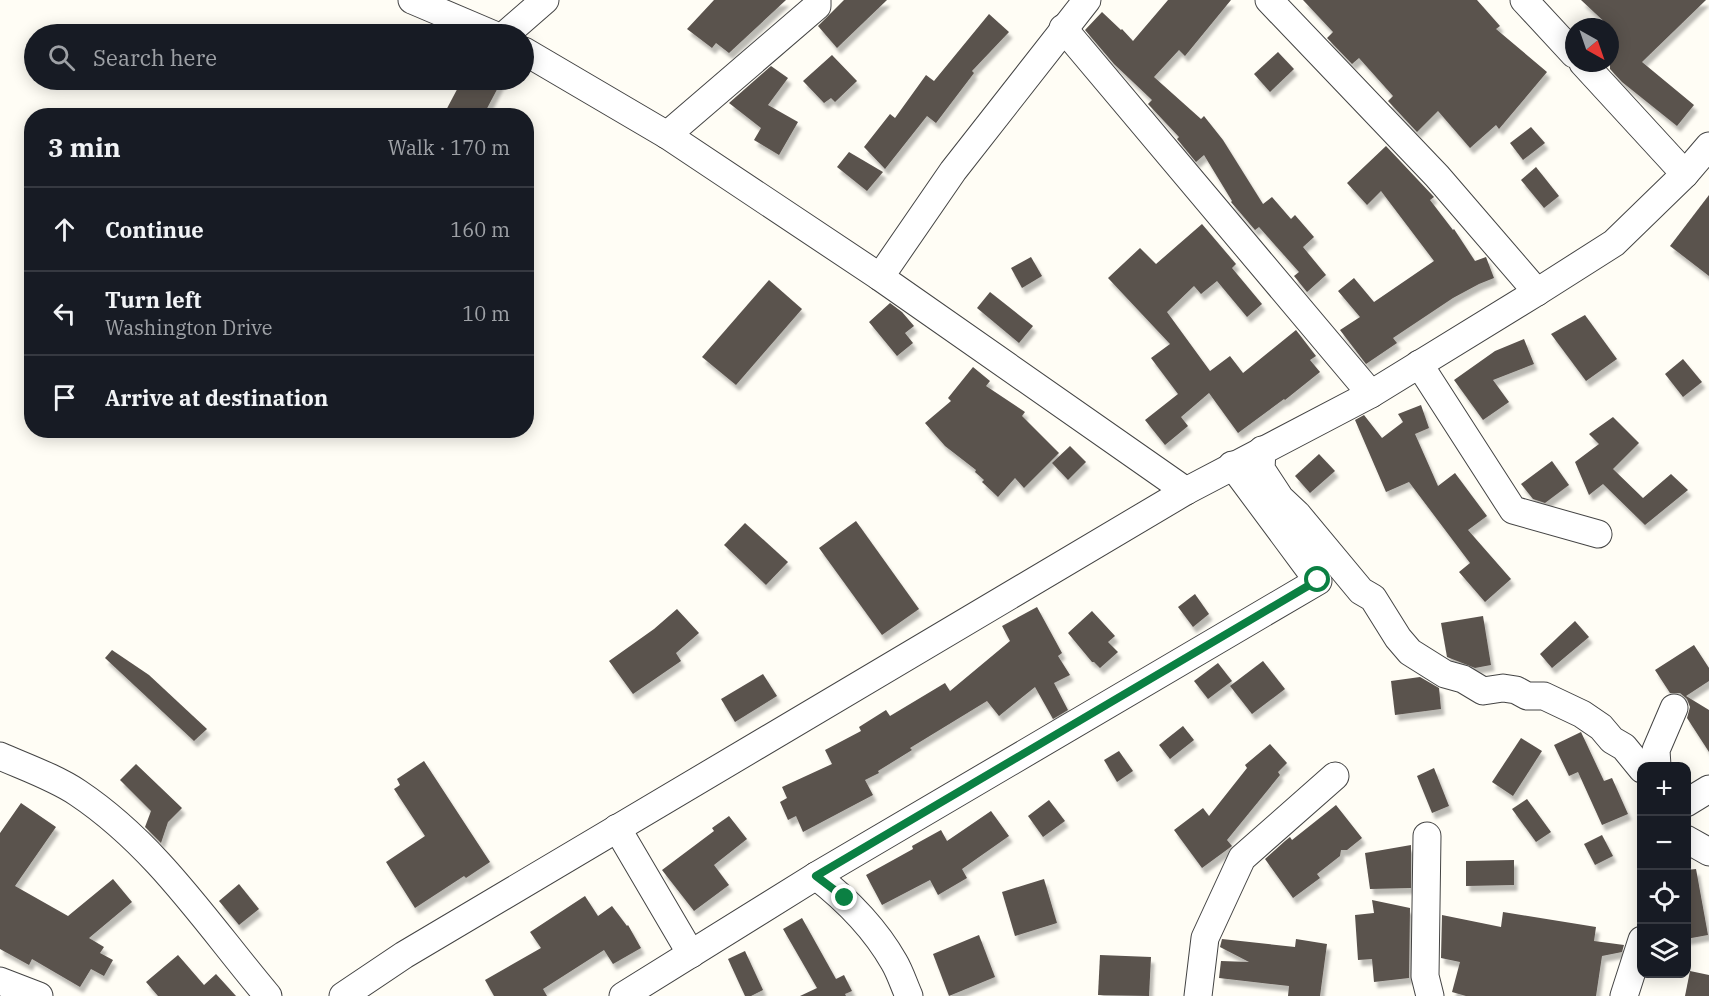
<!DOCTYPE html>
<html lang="en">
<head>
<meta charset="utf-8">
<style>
  body { margin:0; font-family:"IBM Plex Serif",serif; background:#242831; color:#f1f3f6 }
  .controls { position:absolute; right:18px; bottom:18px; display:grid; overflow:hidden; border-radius:12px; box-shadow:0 3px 15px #0003 }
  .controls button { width:54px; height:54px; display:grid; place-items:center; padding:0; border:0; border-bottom:2px solid #363941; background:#171b24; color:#f1f3f6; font:30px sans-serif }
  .compass { position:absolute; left:1565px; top:18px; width:54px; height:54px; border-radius:50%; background:#171b24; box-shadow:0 3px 15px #0003; rotate:140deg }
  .stop { position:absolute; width:18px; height:18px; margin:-14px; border:4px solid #0b8043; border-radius:50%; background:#fff }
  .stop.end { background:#0b8043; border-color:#fff; box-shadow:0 2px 6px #0008 }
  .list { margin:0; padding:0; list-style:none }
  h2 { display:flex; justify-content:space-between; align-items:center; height:78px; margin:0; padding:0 24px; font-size:26px }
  h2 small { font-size:20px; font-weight:400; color:#9ea1a6 }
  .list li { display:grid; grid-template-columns:39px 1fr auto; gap:18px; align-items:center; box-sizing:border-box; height:84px; padding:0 24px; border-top:2px solid #363941 }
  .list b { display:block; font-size:22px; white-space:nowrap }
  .list p { margin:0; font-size:20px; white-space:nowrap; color:#9ea1a6 }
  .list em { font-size:20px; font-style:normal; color:#9ea1a6 }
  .icon { flex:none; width:33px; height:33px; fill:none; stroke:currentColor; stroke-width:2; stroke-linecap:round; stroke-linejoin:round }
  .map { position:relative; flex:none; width:1709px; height:996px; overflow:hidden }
  .search { position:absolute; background:#171b24; box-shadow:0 3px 15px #0003; left:24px; top:24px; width:510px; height:66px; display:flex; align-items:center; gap:15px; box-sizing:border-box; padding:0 21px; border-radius:33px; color:#9ea1a6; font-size:22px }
  .panel { position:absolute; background:#171b24; box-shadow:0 3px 15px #0003; left:24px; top:108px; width:510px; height:330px; border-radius:24px }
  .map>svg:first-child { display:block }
  .building { fill:#5a524d; filter:url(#shadow) }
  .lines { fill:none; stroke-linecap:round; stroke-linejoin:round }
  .street-casing { stroke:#444; stroke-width:29 }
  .street { stroke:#fff; stroke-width:27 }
  .route { stroke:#0b8043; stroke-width:8 }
</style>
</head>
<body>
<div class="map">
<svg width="1709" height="996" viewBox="0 0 1709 996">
  <defs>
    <filter id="shadow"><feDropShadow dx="3.5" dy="6" stdDeviation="1.5" flood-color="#0004"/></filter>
  </defs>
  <rect width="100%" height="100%" fill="#fffdf5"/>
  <g class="building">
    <path d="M714,0H786L729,53L716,43L712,48L687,29Z"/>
    <path d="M844,0H887L837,48L818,26Z"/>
    <path d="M1168,0H1231L1185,56L1179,50L1154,77L1201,119L1204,116L1223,140L1263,204L1272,197L1291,219L1295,215L1314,237L1303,247L1326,275L1307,292L1294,276L1299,272L1259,227L1255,230L1231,202L1232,201L1204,155L1196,162L1177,139L1179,137L1148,104L1152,100L1114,64L1085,30L1102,12L1121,30L1122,29L1133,41Z"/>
    <path d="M1303,0H1477L1500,26L1496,29L1547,72L1499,129L1496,125L1470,148L1438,111L1417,132L1388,101L1393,96L1359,58L1352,64L1327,38L1333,32Z"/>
    <path d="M1581,0H1706L1642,62L1694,105L1677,126L1622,82L1610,69V27Z"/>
    <path d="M989,14L1009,32L972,71L974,73L936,123L927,116L885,169L864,147L890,114L895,118L926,75L934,81Z"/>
    <path d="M1278,52L1294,69L1270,92L1254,74Z"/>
    <path d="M832,55L857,81L835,102L831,98L824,103L803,81Z"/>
    <path d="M771,66L788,78L768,105L798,122L779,155L754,140L761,128L729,103Z"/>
    <path d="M462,80H502L483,116H443Z"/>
    <path d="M1531,127L1545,143L1523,160L1510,143Z"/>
    <path d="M1386,146L1434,197L1430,200L1453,230L1454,229L1475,261L1486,257L1494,278L1479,284L1453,298L1393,338L1397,343L1366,364L1340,330L1360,317L1338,291L1354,278L1374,302L1434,261L1381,191L1367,205L1347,183Z"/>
    <path d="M849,152L883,172L867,191L837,167Z"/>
    <path d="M1536,167L1559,196L1544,208L1521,180Z"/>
    <path d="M1709,195V276L1670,246Z"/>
    <path d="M1202,224L1236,264L1232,268L1262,304L1247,317L1217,281L1201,294L1194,286L1167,312L1210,371L1230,356L1243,373L1296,330L1316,356L1310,360L1320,372L1285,400L1284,399L1238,433L1209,393L1181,417L1188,426L1165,445L1145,420L1178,394L1151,358L1170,344L1108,278L1140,248L1156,264Z"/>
    <path d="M1031,257L1042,276L1022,288L1011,268Z"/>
    <path d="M769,280L802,309L736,385L702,357Z"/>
    <path d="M990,292L1033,326L1019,343L977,308Z"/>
    <path d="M890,303L902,312L914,326L905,333L913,343L897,356L869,322Z"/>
    <path d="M1585,315L1617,359L1586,381L1551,334Z"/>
    <path d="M1524,339L1534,364L1493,380L1509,402L1483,420L1454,380L1495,351Z"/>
    <path d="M1683,359L1702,382L1683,397L1665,374Z"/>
    <path d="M973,367L990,381L986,386L1025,412L1022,416L1059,453L1024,488L1015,478L998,497L982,482L984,480L975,472L976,470L945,446L925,423L951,401L948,398Z"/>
    <path d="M1421,405L1429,428L1415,434L1438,486L1455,473L1487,516L1468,530L1511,579L1485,602L1459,572L1470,563L1409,482L1386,492L1355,420L1364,415L1382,438L1403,422L1398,414Z"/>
    <path d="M1613,417L1639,443L1613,469L1643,498L1671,474L1688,490L1645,525L1603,484L1589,495L1575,462L1599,444L1589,434Z"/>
    <path d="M1070,446L1086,462L1068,480L1052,463Z"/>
    <path d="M1319,454L1335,471L1310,493L1295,476Z"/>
    <path d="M1552,461L1569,485L1545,503L1533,499L1521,484Z"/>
    <path d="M856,521L919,609L882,635L819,548Z"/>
    <path d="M745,523L788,562L766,585L724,545Z"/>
    <path d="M1195,594L1209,614L1193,627L1178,607Z"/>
    <path d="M1037,607L1062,653L1058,656L1070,675L1054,683L1068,710L1053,719L1035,687L999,716L987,701L910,748L912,750L878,771L879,773L865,780L873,795L803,832L796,816L788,820L780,802L787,798L782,787L832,764L825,750L861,731L859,727L886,710L890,716L945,683L950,691L1010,641L1002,626Z"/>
    <path d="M677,609L699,633L676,653L681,661L633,694L609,661L654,629Z"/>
    <path d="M1092,611L1115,636L1108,642L1118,652L1100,668L1094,662H1092L1068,633Z"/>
    <path d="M1483,616L1491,665L1475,668L1447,657L1441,623Z"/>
    <path d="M1575,621L1589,637L1552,668L1540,654Z"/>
    <path d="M1694,645L1709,668V681L1686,696L1709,710V752L1687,718L1690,707L1687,699L1680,693H1670L1655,670Z"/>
    <path d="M112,650L149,675L207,729L194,741L105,658Z"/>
    <path d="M1263,661L1285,689L1252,714L1230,686Z"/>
    <path d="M1218,663L1232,681L1208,699L1194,681Z"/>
    <path d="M763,674L777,696L735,722L721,699Z"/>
    <path d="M1420,677L1439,688L1441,709L1395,715L1391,681Z"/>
    <path d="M1183,726L1194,740L1170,759L1159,745Z"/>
    <path d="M1581,732L1604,781L1612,778L1628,814L1602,825L1578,772L1569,776L1554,745Z"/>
    <path d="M1521,738L1542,751L1513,796L1492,782Z"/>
    <path d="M1270,744L1287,763L1278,772L1280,775L1227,840L1232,846L1202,868L1174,830L1203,808L1209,816L1247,768L1245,765Z"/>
    <path d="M1119,751L1133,771L1117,782L1104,760Z"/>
    <path d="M424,761L490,862L466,878L464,876L415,908L386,862L425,836L394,789L400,785L397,779Z"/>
    <path d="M136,764L182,808L168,822L161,843L145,827L151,811L120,780Z"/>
    <path d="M1434,768L1449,806L1432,813L1417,776Z"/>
    <path d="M1527,799L1551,832L1536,842L1512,809Z"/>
    <path d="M1049,800L1065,821L1043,837L1028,816Z"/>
    <path d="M21,803L56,827L15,886L68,916L113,879L132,902L89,938L104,947L100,953L113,960L104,976L91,969L80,987L32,959L29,965L0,949V833Z"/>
    <path d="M1336,805L1362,838L1347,850H1341L1340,856L1317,874L1320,878L1293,898L1265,859L1285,841L1290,837L1292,840Z"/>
    <path d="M991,811L1009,836L962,869L967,878L938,895L930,880L882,905L866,875L913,849L912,846L941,830L947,841Z"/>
    <path d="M729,816L747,839L714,865L729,885L694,911L662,870L714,831L712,828Z"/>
    <path d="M1602,835L1613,856L1595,865L1584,844Z"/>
    <path d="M1411,845V888L1370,889L1365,853Z"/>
    <path d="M1514,860V885L1466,886V861Z"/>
    <path d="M1696,869L1708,935L1686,939V870Z"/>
    <path d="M1044,879L1057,923L1015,936L1002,892Z"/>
    <path d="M239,884L259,909L239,925L219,901Z"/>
    <path d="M585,896L598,916L612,906L627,926L628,925L641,948L613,964L604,950L543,989L547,996H494L485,980L541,948L530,932Z"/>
    <path d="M1372,900L1410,908L1409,978L1374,982L1372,959L1358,960L1355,915L1374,913Z"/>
    <path d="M1503,912L1596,927L1594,941L1624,945L1622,952L1602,956L1596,996H1466L1452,992L1460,962L1441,958L1442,915L1501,927Z"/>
    <path d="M802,918L836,979L844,975L852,991L845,994L846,996H800L817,988L783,929Z"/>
    <path d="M979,935L995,977L949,996L933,954Z"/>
    <path d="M1222,939L1295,947L1296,939L1327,944L1320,996H1288L1289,986L1219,978L1221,961L1249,962L1220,947Z"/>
    <path d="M745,951L763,990L751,996H745L728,959Z"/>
    <path d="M178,955L204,985L216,974L236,996H158L146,982Z"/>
    <path d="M1100,955L1151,957L1149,996L1098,995Z"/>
    <path d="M1690,971L1709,975V996H1685Z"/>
  </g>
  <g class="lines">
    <g class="street-casing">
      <g id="street">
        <path d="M412,0L492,34"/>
        <path d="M1269,0L1437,176L1537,292"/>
        <path d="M1524,0L1574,54"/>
        <path d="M1063,28L1371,394"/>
        <path d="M506,34L545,0"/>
        <path d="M524,51L667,135L880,277L1186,491"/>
        <path d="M1583,63L1685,174"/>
        <path d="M667,135L817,6V0"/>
        <path d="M880,277L953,171L1087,0"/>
        <path d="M1419,364L1513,510L1598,534"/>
        <path d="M1262,450L1261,469L1280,498L1297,514L1361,591L1373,598L1398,638L1410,652L1445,674L1463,679L1483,691L1503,688L1516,690L1527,696H1544L1582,714L1601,727L1612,740L1624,747L1642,769"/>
        <path d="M0,756C25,767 56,778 78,793C157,846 208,925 268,996"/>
        <path d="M1657,766L1656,750L1674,708"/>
        <path d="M1686,803L1709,789"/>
        <path d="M617,828L691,954"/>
        <path d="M1427,836L1425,976L1430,996"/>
        <path d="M1686,839L1709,852"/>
        <path d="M816,876C847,900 874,927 894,962C900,972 904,985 909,996"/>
        <path d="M0,981L39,996"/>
        <path d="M343,996L404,955L1186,491L1371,394L1537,292L1614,243L1685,174L1709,146"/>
        <path d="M623,996L816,876L1318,581L1232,465"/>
        <path d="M1198,996L1205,938L1242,858L1335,776"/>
        <path d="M1624,996L1642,940"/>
      </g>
    </g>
    <use href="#street" class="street"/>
  </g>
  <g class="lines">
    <path class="route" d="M845,898L816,876L1318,580"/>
  </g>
</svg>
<div class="controls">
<button>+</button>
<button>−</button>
<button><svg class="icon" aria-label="locate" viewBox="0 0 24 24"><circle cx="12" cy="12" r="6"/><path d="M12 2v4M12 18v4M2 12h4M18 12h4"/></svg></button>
<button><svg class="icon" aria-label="layers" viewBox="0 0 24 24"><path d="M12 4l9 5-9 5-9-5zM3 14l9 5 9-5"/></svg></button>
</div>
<svg class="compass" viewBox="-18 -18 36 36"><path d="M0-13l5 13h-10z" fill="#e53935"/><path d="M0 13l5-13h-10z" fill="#9ea1a6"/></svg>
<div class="stop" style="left:1318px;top:580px"></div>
<div class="stop end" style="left:845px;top:898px"></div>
<div class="search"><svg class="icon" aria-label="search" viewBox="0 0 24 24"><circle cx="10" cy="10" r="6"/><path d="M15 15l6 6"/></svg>Search here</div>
<section class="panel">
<h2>3 min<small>Walk · 170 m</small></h2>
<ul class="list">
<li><svg class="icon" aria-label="ahead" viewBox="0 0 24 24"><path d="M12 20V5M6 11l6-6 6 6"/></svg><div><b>Continue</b></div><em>160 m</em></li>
<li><svg class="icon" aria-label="left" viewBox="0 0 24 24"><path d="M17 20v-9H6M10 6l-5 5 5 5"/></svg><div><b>Turn left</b><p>Washington Drive</p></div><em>10 m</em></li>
<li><svg class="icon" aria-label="arrive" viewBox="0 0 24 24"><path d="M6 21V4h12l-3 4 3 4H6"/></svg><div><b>Arrive at destination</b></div></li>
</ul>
</section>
</div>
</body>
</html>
